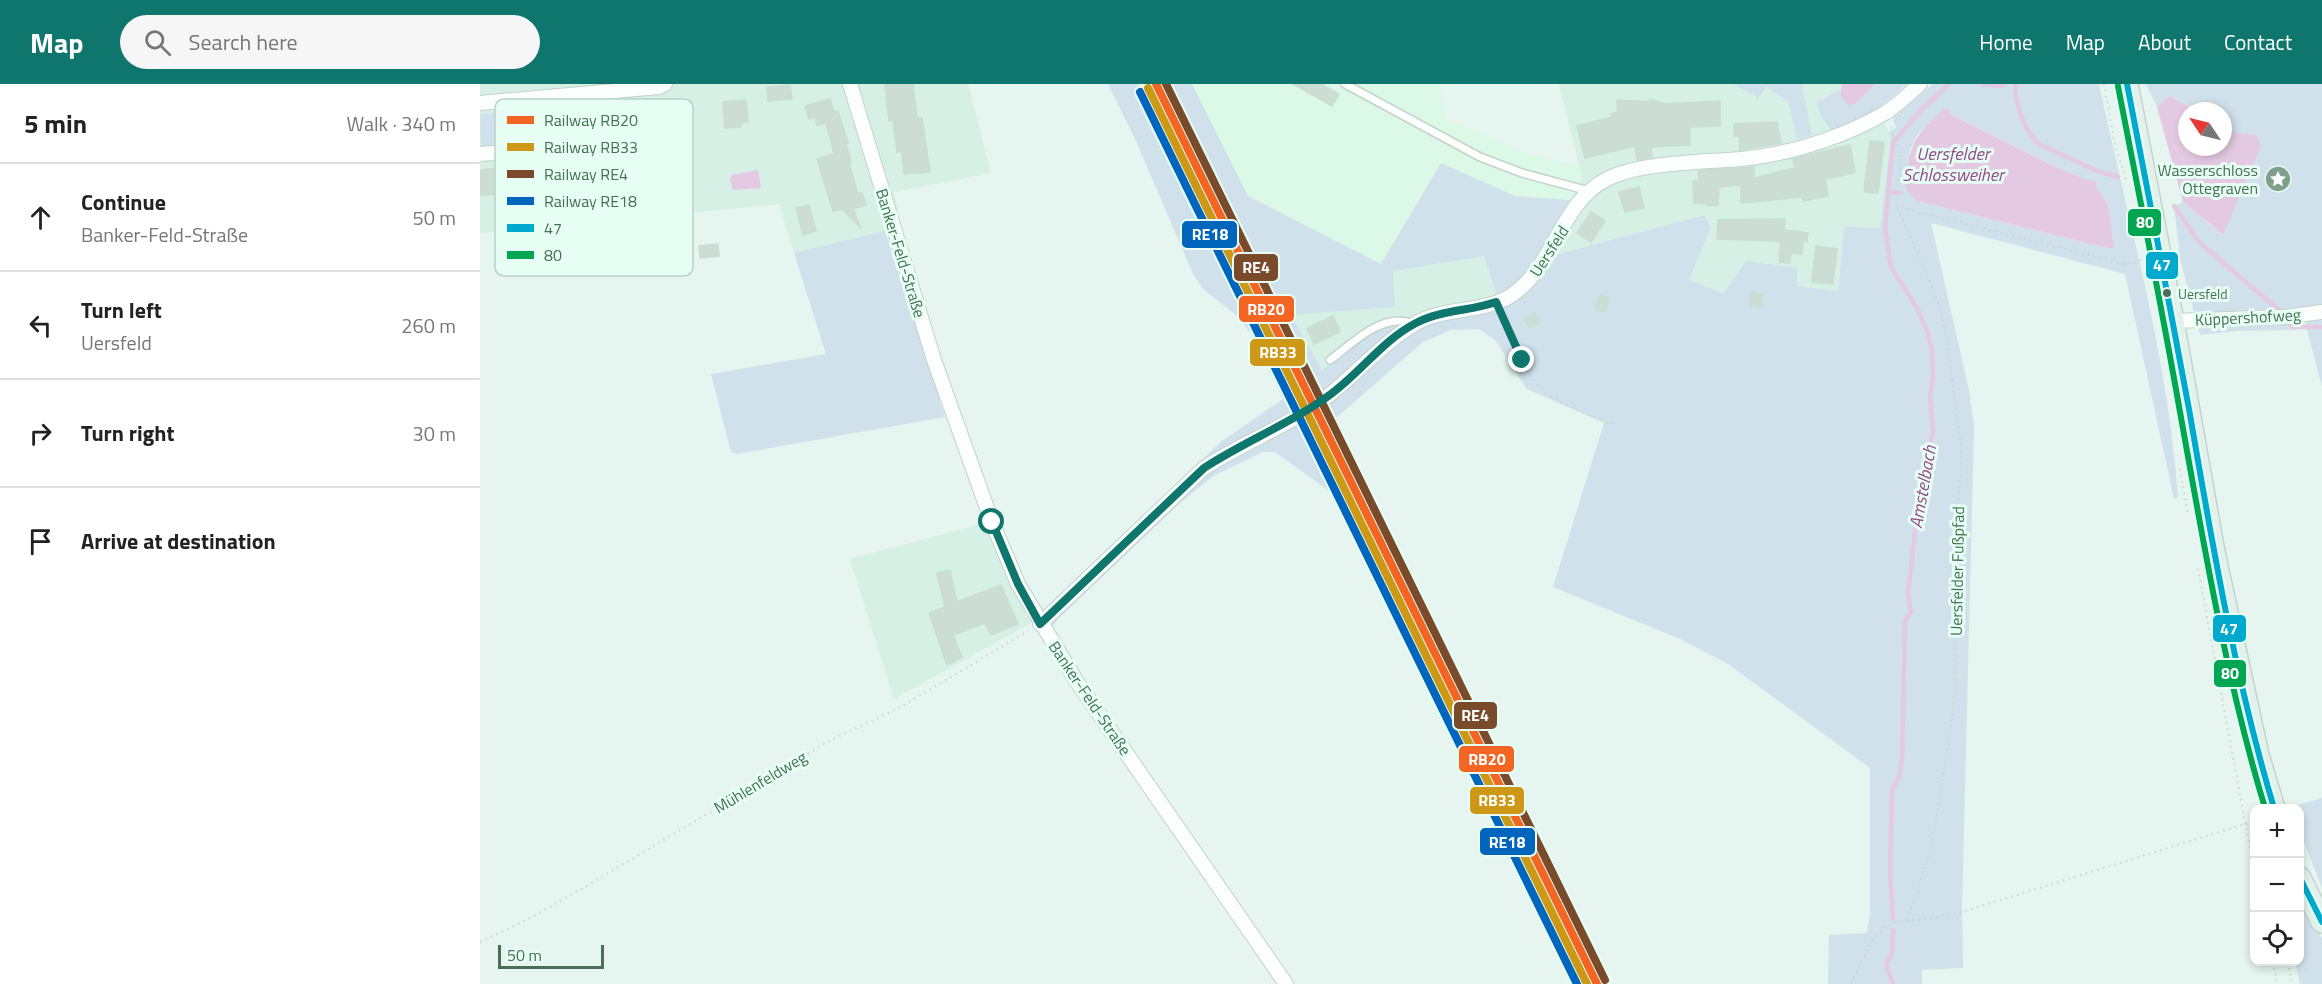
<!DOCTYPE html>
<html lang="en">
<head>
<meta charset="utf-8">
<style>
  body { margin:0; font-family:"Titillium Web",sans-serif; background:#f6f6f6; color:#222 }
  .controls { position:absolute; right:18px; bottom:18px; display:grid; overflow:hidden; border-radius:12px; box-shadow:0 3px 9px #0003 }
  .controls button { width:54px; height:54px; display:grid; place-items:center; padding:0; border:0; border-bottom:2px solid #e0e0e0; background:#fff; color:#222; font:30px sans-serif }
  .compass { position:absolute; left:1698px; top:18px; width:54px; height:54px; border-radius:50%; background:#fff; box-shadow:0 3px 9px #0003; rotate:305deg }
  .scale { position:absolute; left:18px; bottom:15px; width:106px; box-sizing:border-box; padding-left:6px; border:3px solid #497056; border-top:0; font-size:16px; line-height:21px; white-space:nowrap; color:#497056; -webkit-text-stroke:4px #e6fef4; paint-order:stroke }
  .stop { position:absolute; width:18px; height:18px; margin:-14px; border:4px solid #0f766e; border-radius:50%; background:#fff }
  .stop.end { background:#0f766e; border-color:#fff; box-shadow:0 2px 6px #0008 }
  .list { margin:0; padding:0; list-style:none }
  h2 { display:flex; justify-content:space-between; align-items:center; height:78px; margin:0; padding:0 24px; font-size:26px }
  h2 small { font-size:20px; font-weight:400; color:#767676 }
  .list li { display:grid; grid-template-columns:39px 1fr auto; gap:18px; align-items:center; box-sizing:border-box; height:108px; padding:0 24px; border-top:2px solid #e0e0e0 }
  .list b { display:block; font-size:22px; white-space:nowrap }
  .list p { margin:0; font-size:20px; white-space:nowrap; color:#767676 }
  .list em { font-size:20px; font-style:normal; color:#767676 }
  .icon { flex:none; width:33px; height:33px; fill:none; stroke:currentColor; stroke-width:2; stroke-linecap:round; stroke-linejoin:round }
  .map { position:relative; flex:none; width:1842px; height:900px; overflow:hidden }
  header { display:flex; align-items:center; gap:36px; box-sizing:border-box; height:84px; padding:0 30px; background:#0f766e; color:#fff }
  header strong { font-size:28px }
  nav { display:flex; gap:33px; margin-inline-start:auto; font-size:21px }
  .search { width:420px; height:54px; background:#f6f6f6; display:flex; align-items:center; gap:15px; box-sizing:border-box; padding:0 21px; border-radius:33px; color:#767676; font-size:22px }
  main { display:flex }
  aside { flex:1; background:#fff }
  .map>svg:first-child { display:block }
  .residential { fill:#d6f0e5 }
  .commercial { fill:#dcf8e6 }
  .green { fill:#d1e1eb; fill-rule:evenodd }
  .water { fill:#e4c9e2 }
  .lines { fill:none; stroke-linecap:round; stroke-linejoin:round }
  .stream { stroke:#e4c9e2; stroke-width:4.5 }
  .building { fill:#ccded4; stroke:#c9ddd2; stroke-width:1.5 }
  .service-casing { stroke:#c2d3ca; stroke-width:10 }
  .minor-casing { stroke:#c2d3ca; stroke-width:16 }
  .primary-casing { stroke:#c4d3cb; stroke-width:24 }
  .path { stroke:#c9d5cf; stroke-width:2; stroke-dasharray:1.5 4.5; stroke-linecap:butt }
  .service { stroke:#fbfefd; stroke-width:7 }
  .minor { stroke:#fbfefd; stroke-width:14 }
  .primary { stroke:#e3f1ec; stroke-width:21 }
  .bus-1-casing { stroke:#e6fef4; stroke-width:10 }
  .bus-2-casing { stroke:#e6fef4; stroke-width:10 }
  .bus-1 { stroke:#00a9ce; stroke-width:6 }
  .bus-2 { stroke:#00a651; stroke-width:6 }
  .rail-1-casing { stroke:#e6fef4; stroke-width:12 }
  .rail-2-casing { stroke:#e6fef4; stroke-width:12 }
  .rail-3-casing { stroke:#e6fef4; stroke-width:12 }
  .rail-4-casing { stroke:#e6fef4; stroke-width:12 }
  .rail-1 { stroke:#f26522; stroke-width:8 }
  .rail-2 { stroke:#cc9816; stroke-width:8 }
  .rail-3 { stroke:#7a4b2a; stroke-width:8 }
  .rail-4 { stroke:#0065bd; stroke-width:8 }
  .route { stroke:#0f766e; stroke-width:8 }
  .bus-dot { fill:#497056; stroke:#e6fef4; stroke-width:2 }
  .labels { text-anchor:middle; stroke-width:6; stroke-linejoin:round; paint-order:stroke }
  .bus-label { font-size:14px; fill:#497056; stroke:#e6fef4; text-anchor:start }
  .poi-label { font-size:16px; fill:#497056; stroke:#e6fef4; text-anchor:end }
  .street-label { font-size:16px; fill:#497056; stroke:#e6fef4 }
  .water-label { font-size:18px; font-style:italic; fill:#984c8c; stroke:#e6fef4 }
  .key { fill:#e6fef4; stroke:#b7d3c5; stroke-width:1.5 }
  .key-label { font-size:16px; fill:#497056 }
  .line-badge { stroke:#e6fef4; stroke-width:2 }
  .badge-label { font-size:16px; text-anchor:middle; font-weight:bold; fill:#fff }
</style>
</head>
<body>
<header>
<strong>Map</strong>
<div class="search"><svg class="icon" aria-label="search" viewBox="0 0 24 24"><circle cx="10" cy="10" r="6"/><path d="M15 15l6 6"/></svg>Search here</div>
<nav><a>Home</a><a>Map</a><a>About</a><a>Contact</a></nav>
</header>
<main>
<aside>
<h2>5 min<small>Walk · 340 m</small></h2>
<ul class="list">
<li><svg class="icon" aria-label="ahead" viewBox="0 0 24 24"><path d="M12 20V5M6 11l6-6 6 6"/></svg><div><b>Continue</b><p>Banker-Feld-Straße</p></div><em>50 m</em></li>
<li><svg class="icon" aria-label="left" viewBox="0 0 24 24"><path d="M17 20v-9H6M10 6l-5 5 5 5"/></svg><div><b>Turn left</b><p>Uersfeld</p></div><em>260 m</em></li>
<li><svg class="icon" aria-label="right" viewBox="0 0 24 24"><path d="M7 20v-9h11M14 6l5 5-5 5"/></svg><div><b>Turn right</b></div><em>30 m</em></li>
<li><svg class="icon" aria-label="arrive" viewBox="0 0 24 24"><path d="M6 21V4h12l-3 4 3 4H6"/></svg><div><b>Arrive at destination</b></div></li>
</ul>
</aside>
<div class="map">
<svg width="1842" height="900" viewBox="0 0 1842 900">
  <rect width="100%" height="100%" fill="#e6f5ef"/>
  <g class="residential">
    <path d="M0,0H488L511,89L414,108L422,145L314,169L299,120L208,129L205,107L169,111L167,98L62,108L66,144L0,149Z"/>
    <path d="M1079,0H1253L1278,14L1285,3L1308,17L1317,55L1332,50L1322,0H1427L1398,24L1411,53L1400,144L1364,142L1358,207L1317,202V185L1245,209L1209,196L1231,144L1225,131L1078,170L1063,160L1085,127L1102,93Z"/>
    <path d="M1004,172L1017,211L943,228L922,240L902,245L887,253L842,287L811,230L914,223L912,187Z"/>
    <path d="M505,439L532,504L551,539L414,615L370,475Z"/>
  </g>
  <path class="commercial" d="M712,0H959L967,35L1051,71L1100,82L1102,93L1090,116L1035,112L961,79L901,180L768,112Z"/>
  <g class="green">
    <path d="M628,0H658L856,403L849,407L795,368H783L733,392L698,421L577,536L571,545L560,529L742,357L803,315L773,252L756,231L723,205L713,190L657,59Z"/>
    <path d="M686,0H712L768,112L901,180L961,79L1035,112L1090,116L1064,160L1078,170L1225,131L1231,144L1209,196L1244,209L1266,177L1317,184V202L1358,207L1364,142L1400,144L1411,54L1409,47L1416,44L1413,34L1453,0H1619C1648,137 1688,272 1698,413L1694,415L1645,190L1451,139L1489,306L1494,343L1482,824L1483,884L1442,886V900H1348L1349,851L1387,849L1390,830V684L1248,580L1200,555L1073,503L1124,339L1047,305L1015,256L999,245L971,246L943,258L849,340ZM1469,25L1472,31L1578,84L1608,96L1616,103L1628,121L1634,164H1627L1438,117C1436,103 1429,84 1430,70C1431,51 1454,33 1469,25ZM1004,172L1017,212L943,228L922,240L902,245L887,253L842,286L811,231L915,223L913,187Z"/>
    <path d="M1253,0H1322L1332,51L1317,55L1308,17L1286,3L1278,14Z"/>
    <path d="M1395,0H1427C1406,19 1380,42 1351,46L1340,31L1337,18L1360,6V11L1375,20Z"/>
    <path d="M1666,0H1842V232L1824,236L1815,246L1756,247L1720,251L1700,175L1694,122L1703,118L1742,151L1765,99L1776,51L1756,49L1743,42V27H1717L1690,12L1677,23Z"/>
    <path d="M51,25L55,61L1,67L0,30Z"/>
    <path d="M405,147L465,333L257,370L251,368L231,290L346,270L314,169Z"/>
    <path d="M1842,233V303L1825,238Z"/>
    <path d="M1842,714V804L1820,748V724L1811,723Z"/>
    <path d="M1820,823L1842,854V900H1820L1815,878H1820Z"/>
  </g>
  <g class="water">
    <path d="M1362,0H1395L1375,20L1368,21L1360,11Z"/>
    <path d="M1690,12L1717,27H1707V63H1743V42L1756,49L1776,51L1781,62L1743,151L1703,118L1677,23Z"/>
    <path d="M1464,25H1469L1472,31L1578,84L1608,96L1616,97V103L1628,120L1634,164H1627L1438,117L1427,107L1425,100L1430,71L1434,58L1444,44Z"/>
    <path d="M278,86L281,104L253,106L250,96L252,91Z"/>
  </g>
  <g class="lines">
    <g class="stream">
      <path d="M1503,0L1520,2L1525,0"/>
      <path d="M1535,0C1536,21 1543,45 1559,60L1617,87L1638,93"/>
      <path d="M1409,108L1421,109"/>
      <path d="M1694,122L1719,158L1801,228"/>
      <path d="M1807,238L1815,243H1842"/>
      <path d="M1413,835L1410,787L1412,705L1419,693L1422,676L1425,537L1431,528L1428,510L1440,405L1453,347L1450,313L1453,293L1452,266L1447,247L1437,224L1411,183L1409,171L1405,143L1413,58C1422,50 1428,40 1436,32C1446,20 1458,12 1468,0"/>
      <path d="M1413,847L1412,870L1406,880L1413,900"/>
    </g>
  </g>
  <g class="building">
    <path d="M405,0H433L437,34H442L450,88L424,90L422,68H417L413,36L409,37L408,30Z"/>
    <path d="M813,0H841L859,10L852,22Z"/>
    <path d="M310,1L312,15L288,17L287,3Z"/>
    <path d="M350,15L354,28L358,27L368,59H366L371,78L369,79L378,110L382,109L386,121L373,125L381,144L362,125L353,127L337,75L354,70L346,39L337,41L335,33L329,35L325,22Z"/>
    <path d="M1170,15L1185,20L1240,17V42L1210,43V61L1171,63L1172,73L1157,76L1155,62L1105,74L1097,42L1132,33L1131,30L1137,28V16L1169,18Z"/>
    <path d="M266,16L268,38L261,39V43L245,44L243,18Z"/>
    <path d="M1297,38L1301,59L1260,66L1259,52H1254V40Z"/>
    <path d="M1390,57L1404,58L1398,109L1385,108L1384,106Z"/>
    <path d="M1370,61L1375,89L1345,95L1348,112L1323,117L1322,113L1261,119V101L1239,103L1238,121L1227,122V120L1214,119L1213,97H1219L1218,87L1274,83V94L1315,84L1313,75Z"/>
    <path d="M50,76L52,102L16,105L17,110L0,111V86L29,83L28,78Z"/>
    <path d="M1159,103L1164,124L1145,128L1139,108Z"/>
    <path d="M329,121L336,147L323,151L316,124Z"/>
    <path d="M1111,128L1125,137L1111,158L1097,149Z"/>
    <path d="M1305,135L1304,146L1328,149L1327,157H1323L1322,170L1311,169L1310,179L1299,178L1301,157L1237,155L1238,136Z"/>
    <path d="M238,160L239,172L220,174L219,162Z"/>
    <path d="M1336,162L1357,165L1353,200L1332,198Z"/>
    <path d="M1272,208L1283,210L1281,223L1270,221Z"/>
    <path d="M1121,210L1131,215L1124,228L1114,223Z"/>
    <path d="M1055,229L1060,239L1049,244L1044,234Z"/>
    <path d="M853,232L860,248L834,260L827,244Z"/>
    <path d="M470,486L477,518L521,501L538,540L511,551L505,539L473,551L482,573L467,581L449,529L465,523L457,489Z"/>
  </g>
  <g class="lines">
    <g class="service-casing">
      <g id="service">
        <path d="M865,0L1000,73L1042,89L1109,107"/>
        <path d="M850,276C869,262 895,236 920,237C924,237 929,239 934,240"/>
      </g>
    </g>
    <g class="minor-casing">
      <g id="minor">
        <path d="M370,0L454,276L512,438L538,500L597,598L806,900"/>
        <path d="M0,19L179,3L185,0"/>
        <path d="M0,70L13,69"/>
        <path d="M1693,237L1804,233L1842,228"/>
        <path d="M560,540L724,384C765,357 816,339 853,308C880,286 902,260 933,241C962,222 1003,230 1032,211C1075,182 1080,117 1129,94C1158,81 1195,80 1227,77C1244,76 1260,76 1277,73C1320,67 1367,51 1405,29C1418,21 1429,10 1440,0"/>
      </g>
    </g>
    <g class="primary-casing">
      <g id="primary">
        <path d="M1647,0L1693,237L1734,468L1778,671L1794,724"/>
        <path d="M1820,794L1842,838"/>
      </g>
    </g>
    <g class="path">
      <path d="M1624,0L1635,61L1646,96"/>
      <path d="M1411,43L1421,74L1416,122L1445,185L1460,224L1467,257L1482,372L1474,463L1475,606L1471,641L1453,756L1437,809L1426,836"/>
      <path d="M1416,122L1644,180L1658,179L1662,175"/>
      <path d="M1022,231C1030,250 1037,269 1047,287C1064,317 1104,328 1134,341"/>
      <path d="M1700,385L1708,432"/>
      <path d="M1718,485L1774,786"/>
      <path d="M0,858L52,833L105,803L347,658L419,624L548,547"/>
      <path d="M1793,878L1797,900"/>
      <path d="M1808,878L1812,900"/>
      <path d="M1371,900L1393,854L1406,842L1426,836H1442L1479,829L1765,740L1774,742"/>
    </g>
    <use href="#service" class="service"/>
    <use href="#minor" class="minor"/>
    <use href="#primary" class="primary"/>
    <g class="bus-1-casing">
      <g id="bus-1">
        <path d="M1647,0C1668,108 1689,217 1709,325C1732,459 1755,594 1794,724"/>
        <path d="M1820,794L1842,838"/>
      </g>
    </g>
    <g class="bus-2-casing">
      <path id="bus-2" d="M1638,2C1659,111 1681,219 1700,328C1724,461 1746,595 1785,724"/>
    </g>
    <use href="#bus-1" class="bus-1"/>
    <use href="#bus-2" class="bus-2"/>
    <g class="rail-1-casing">
      <path id="rail-1" d="M676,0L1117,900"/>
    </g>
    <g class="rail-2-casing">
      <path id="rail-2" d="M668,4L1107,900"/>
    </g>
    <g class="rail-3-casing">
      <path id="rail-3" d="M686,0L1125,896"/>
    </g>
    <g class="rail-4-casing">
      <path id="rail-4" d="M660,8L1097,900"/>
    </g>
    <use href="#rail-1" class="rail-1"/>
    <use href="#rail-2" class="rail-2"/>
    <use href="#rail-3" class="rail-3"/>
    <use href="#rail-4" class="rail-4"/>
  </g>
  <g class="lines">
    <path class="route" d="M512,438L538,500L560,540L724,384C765,357 812,339 851,310C881,288 903,256 936,239C960,226 990,227 1016,218L1042,276"/>
  </g>
  <defs>
    <g id="sight-disc" transform="scale(1.35)"><circle r="9.5" fill="#809f8c" stroke="#e6fef4"/><path d="M0-6L1.8-2.2L6-1.7L2.9 1.2L3.7 5.4L0 3.3L-3.7 5.4L-2.9 1.2L-6-1.7L-1.8-2.2Z" fill="#fff"/></g>
  </defs>
  <g fill-rule="evenodd">
    <use href="#sight-disc" x="1798" y="95"/>
  </g>
  <circle class="bus-dot" cx="1687" cy="209" r="5"/>
  <g class="labels">
    <g class="bus-label">
      <text x="1698" y="215">Uersfeld</text>
    </g>
    <g class="poi-label">
      <text x="1778" y="92">Wasserschloss<tspan x="1778" dy="18">Ottegraven</tspan></text>
    </g>
    <g class="street-label">
      <text transform="translate(1069 167) rotate(-57)" y="6">Uersfeld</text>
      <text transform="translate(421 169) rotate(73)" y="6">Banker-Feld-Straße</text>
      <text transform="translate(1768 233) rotate(-3)" y="6">Küppershofweg</text>
      <text transform="translate(1477 487) rotate(-89)" y="6">Uersfelder Fußpfad</text>
      <text transform="translate(610 614) rotate(56)" y="6">Banker-Feld-Straße</text>
      <text transform="translate(280 698) rotate(-31)" y="6">Mühlenfeldweg</text>
    </g>
    <g class="water-label">
      <text x="1473" y="76">Uersfelder<tspan x="1473" dy="21">Schlossweiher</tspan></text>
      <text transform="translate(1443 403) rotate(-80)" y="6">Amstelbach</text>
    </g>
  </g>
  <rect x="15" y="15" width="198" height="177" rx="9" class="key"/>
  <rect x="27" y="32" width="27" height="8" fill="#f26522"/>
  <rect x="27" y="59" width="27" height="8" fill="#cc9816"/>
  <rect x="27" y="86" width="27" height="8" fill="#7a4b2a"/>
  <rect x="27" y="113" width="27" height="8" fill="#0065bd"/>
  <rect x="27" y="140" width="27" height="8" fill="#00a9ce"/>
  <rect x="27" y="167" width="27" height="8" fill="#00a651"/>
  <g class="key-label">
    <text x="64" y="42">Railway RB20</text>
    <text x="64" y="69">Railway RB33</text>
    <text x="64" y="96">Railway RE4</text>
    <text x="64" y="123">Railway RE18</text>
    <text x="64" y="150">47</text>
    <text x="64" y="177">80</text>
  </g>
  <g class="line-badge">
    <rect x="1647" y="124" width="35" height="29" rx="6" fill="#00a651"/>
    <rect x="701" y="136" width="57" height="29" rx="6" fill="#0065bd"/>
    <rect x="1665" y="167" width="34" height="29" rx="6" fill="#00a9ce"/>
    <rect x="753" y="169" width="46" height="29" rx="6" fill="#7a4b2a"/>
    <rect x="758" y="211" width="57" height="28" rx="6" fill="#f26522"/>
    <rect x="769" y="254" width="57" height="29" rx="6" fill="#cc9816"/>
    <rect x="1732" y="530" width="35" height="29" rx="6" fill="#00a9ce"/>
    <rect x="1733" y="575" width="34" height="29" rx="6" fill="#00a651"/>
    <rect x="973" y="617" width="45" height="29" rx="6" fill="#7a4b2a"/>
    <rect x="978" y="661" width="57" height="28" rx="6" fill="#f26522"/>
    <rect x="989" y="702" width="56" height="29" rx="6" fill="#cc9816"/>
    <rect x="999" y="743" width="57" height="29" rx="6" fill="#0065bd"/>
  </g>
  <g class="badge-label">
    <text x="1665" y="144">80</text>
    <text x="730" y="156">RE18</text>
    <text x="1682" y="187">47</text>
    <text x="776" y="189">RE4</text>
    <text x="786" y="231">RB20</text>
    <text x="798" y="274">RB33</text>
    <text x="1749" y="551">47</text>
    <text x="1750" y="595">80</text>
    <text x="995" y="637">RE4</text>
    <text x="1007" y="681">RB20</text>
    <text x="1017" y="722">RB33</text>
    <text x="1027" y="764">RE18</text>
  </g>
</svg>
<div class="controls">
<button>+</button>
<button>−</button>
<button><svg class="icon" aria-label="locate" viewBox="0 0 24 24"><circle cx="12" cy="12" r="6"/><path d="M12 2v4M12 18v4M2 12h4M18 12h4"/></svg></button>
</div>
<svg class="compass" viewBox="-18 -18 36 36"><path d="M0-13l5 13h-10z" fill="#e53935"/><path d="M0 13l5-13h-10z" fill="#767676"/></svg>
<div class="scale">50 m</div>
<div class="stop" style="left:512px;top:438px"></div>
<div class="stop end" style="left:1042px;top:276px"></div>
</div>
</main>
</body>
</html>
